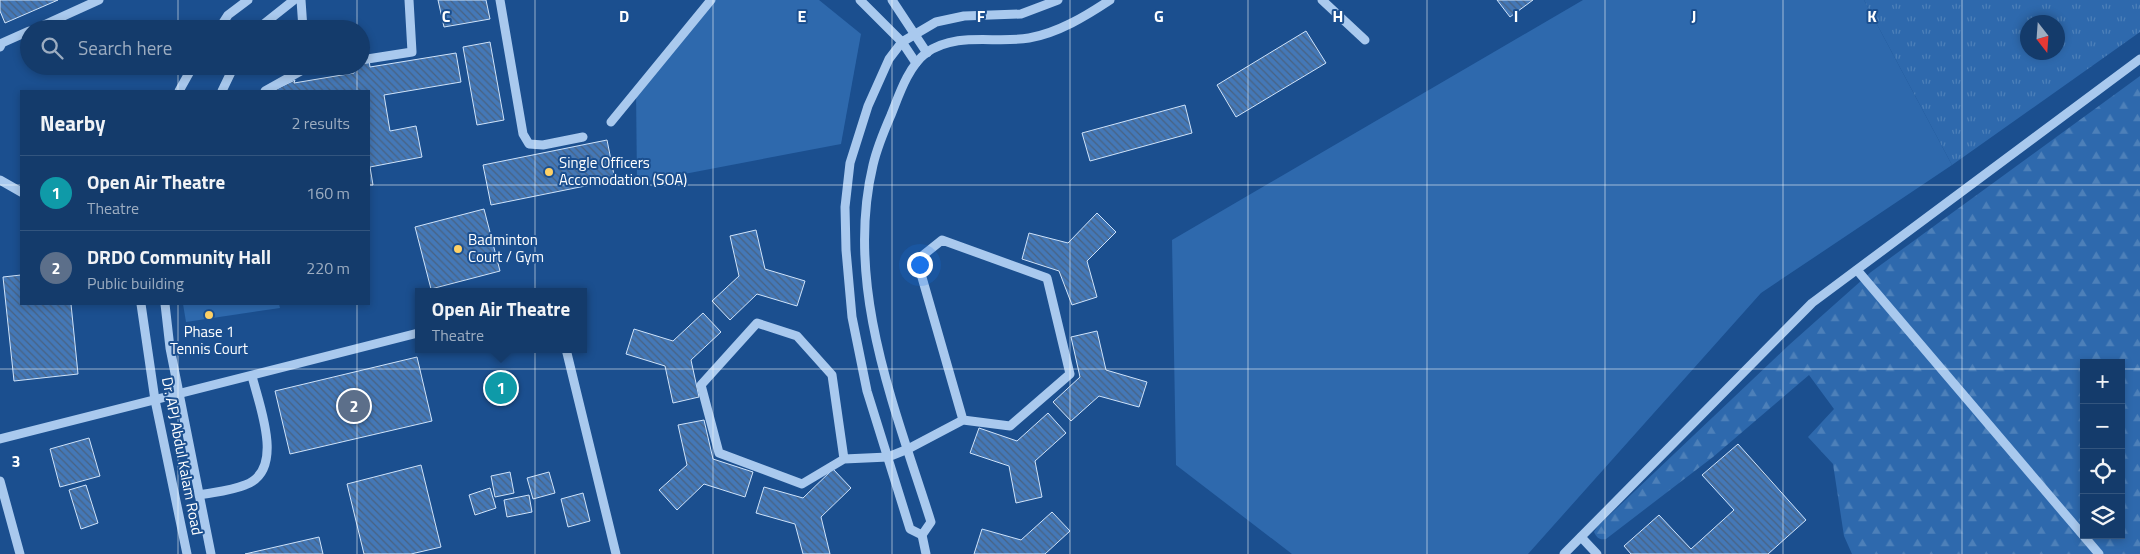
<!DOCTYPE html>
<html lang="en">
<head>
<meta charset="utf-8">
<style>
  body { margin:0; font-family:"Titillium Web",sans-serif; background:#1d4271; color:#f1f3f6 }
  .controls { position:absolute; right:15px; bottom:15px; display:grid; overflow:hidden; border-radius:0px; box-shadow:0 2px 8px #0003 }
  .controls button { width:45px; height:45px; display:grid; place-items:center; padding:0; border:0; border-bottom:1px solid #33557e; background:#143b6b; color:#f1f3f6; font:25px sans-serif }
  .compass { position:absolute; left:2020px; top:15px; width:45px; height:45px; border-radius:50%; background:#143b6b; box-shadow:0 2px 8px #0003; rotate:163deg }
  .you { position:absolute; left:919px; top:264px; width:18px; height:18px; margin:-12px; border:4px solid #fff; border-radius:50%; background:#1a73e8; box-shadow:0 0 0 8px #1a73e833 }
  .badge { display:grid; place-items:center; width:32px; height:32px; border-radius:50%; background:#8abfa5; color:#fff; font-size:16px; font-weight:700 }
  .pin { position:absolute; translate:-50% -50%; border:2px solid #fff; box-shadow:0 1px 5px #0006 }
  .popup { position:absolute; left:415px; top:288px; width:172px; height:65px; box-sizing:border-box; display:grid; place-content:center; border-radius:0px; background:#143b6b; filter:drop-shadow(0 1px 4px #0005); font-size:16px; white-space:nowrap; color:#9dadc1 }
  .popup b { font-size:19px; color:#f1f3f6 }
  .popup::after { content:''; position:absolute; left:50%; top:100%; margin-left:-10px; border:10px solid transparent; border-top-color:#143b6b }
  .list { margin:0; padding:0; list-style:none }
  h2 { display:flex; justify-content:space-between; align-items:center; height:65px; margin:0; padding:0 20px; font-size:21px }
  h2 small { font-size:16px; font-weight:400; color:#9dadc1 }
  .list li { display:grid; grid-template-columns:32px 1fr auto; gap:15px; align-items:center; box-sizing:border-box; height:75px; padding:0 20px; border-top:1px solid #33557e }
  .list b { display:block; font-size:19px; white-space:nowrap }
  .list p { margin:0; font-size:16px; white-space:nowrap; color:#9dadc1 }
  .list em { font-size:16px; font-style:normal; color:#9dadc1 }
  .icon { flex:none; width:28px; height:28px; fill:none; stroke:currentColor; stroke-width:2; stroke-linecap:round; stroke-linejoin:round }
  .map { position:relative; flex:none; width:2140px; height:554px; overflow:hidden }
  .search { position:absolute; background:#143b6b; box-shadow:0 2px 8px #0003; left:20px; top:20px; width:350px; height:55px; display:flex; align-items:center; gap:12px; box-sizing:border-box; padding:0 18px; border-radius:28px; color:#9dadc1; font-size:19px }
  .panel { position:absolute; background:#143b6b; box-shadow:0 2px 8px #0003; left:20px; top:90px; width:350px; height:215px; border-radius:0px }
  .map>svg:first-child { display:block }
  .green { fill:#2e69ad }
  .forest { fill:url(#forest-firs); fill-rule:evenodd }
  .park { fill:url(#park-tufts); fill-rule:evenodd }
  .building { fill:url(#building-back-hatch); stroke:#cfe3fa }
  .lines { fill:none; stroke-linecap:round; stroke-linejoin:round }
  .minor { stroke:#a9c9ee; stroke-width:9 }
  .grid { fill:none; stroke:#fff; stroke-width:1; stroke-opacity:0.55 }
  .poi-dot { fill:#ffd166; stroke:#1b4f8f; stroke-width:2 }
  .labels { text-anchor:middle; stroke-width:4; stroke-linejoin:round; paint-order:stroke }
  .poi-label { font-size:15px; fill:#fff; stroke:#1b4f8f; text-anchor:start }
  .street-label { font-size:15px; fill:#fff; stroke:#1b4f8f }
  .grid-label { font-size:16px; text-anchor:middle; font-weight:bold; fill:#fff; stroke:#1b4f8f; stroke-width:4; stroke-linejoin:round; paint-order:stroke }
</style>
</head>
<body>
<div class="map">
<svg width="2140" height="554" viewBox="0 0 2140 554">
  <defs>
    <pattern id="forest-firs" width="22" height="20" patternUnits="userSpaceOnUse" patternTransform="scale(1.25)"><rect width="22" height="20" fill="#2e69ad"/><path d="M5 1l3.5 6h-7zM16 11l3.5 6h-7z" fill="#4d80b9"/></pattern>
    <pattern id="park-tufts" width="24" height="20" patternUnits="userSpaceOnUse" patternTransform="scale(1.25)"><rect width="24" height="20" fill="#2e69ad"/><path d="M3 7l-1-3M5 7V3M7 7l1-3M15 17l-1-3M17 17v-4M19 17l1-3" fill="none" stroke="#4d80b9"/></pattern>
    <pattern id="building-back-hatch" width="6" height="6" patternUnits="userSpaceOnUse" patternTransform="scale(1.25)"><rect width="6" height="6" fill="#4478b7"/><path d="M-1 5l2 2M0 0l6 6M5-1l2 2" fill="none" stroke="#486282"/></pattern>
  </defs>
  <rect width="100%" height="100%" fill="#1b4f8f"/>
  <g class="green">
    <path d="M714,0H819L861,34L841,144L637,183L636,90Z"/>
    <path d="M1583,0H1864L1952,165L1761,293L1528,554H1292L1176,465L1172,240Z"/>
    <path d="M183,304H279L280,308L186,322Z"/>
  </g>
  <path class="forest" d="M2140,76V554H1852L1844,536L1833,464L1808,437L1834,409L1809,375L1713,457L1606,539C1599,540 1597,538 1594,532L1598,526L1789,345L1871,272ZM2084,363H2121V535H2084Z"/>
  <path class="park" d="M1864,0H2140V32L1952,165ZM2028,22H2058V52H2028Z"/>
  <g class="building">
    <path d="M0,0H58L5,23L0,11Z"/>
    <path d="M438,0H486L490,19L444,27Z"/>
    <path d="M1497,0H1533L1510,17Z"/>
    <path d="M1306,31L1326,63L1236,117L1217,85Z"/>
    <path d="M490,42L504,120L477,125L463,47Z"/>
    <path d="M456,53L461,82L384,95L390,131L416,126L422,157L370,167L373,185H369V91H272L295,80L294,83L354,73L353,66H361V62L369,60L370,67Z"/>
    <path d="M1185,105L1192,133L1090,161L1082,133Z"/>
    <path d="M607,140L615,180L491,205L483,165Z"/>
    <path d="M484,209L500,271L431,289L415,227Z"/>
    <path d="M1097,213L1116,232L1087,261L1097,297L1072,305L1059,271L1022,259L1029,233L1068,243Z"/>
    <path d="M756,230L765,269L805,281L797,306L757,294L730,320L712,301L739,276L730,236Z"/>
    <path d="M21,275V304H71L78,374L14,381L3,277Z"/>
    <path d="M703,313L721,332L691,360L699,397L673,403L665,366L626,354L634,329L673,341Z"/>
    <path d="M1097,331L1106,370L1147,382L1139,407L1099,396L1071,421L1053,402L1080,377L1071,337Z"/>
    <path d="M417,357L432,421L290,454L275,391Z"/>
    <path d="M1048,413L1066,433L1035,461L1042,497L1016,503L1009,466L970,453L979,428L1017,441Z"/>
    <path d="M704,420L713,459L753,472L745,497L704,484L677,510L659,490L687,465L678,425Z"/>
    <path d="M89,438L100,476L60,487L50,449Z"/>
    <path d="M1738,444L1806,520L1768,554H1631L1624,546L1659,515L1691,549L1734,510L1702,475Z"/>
    <path d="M421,465L441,547L411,554H364L347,484Z"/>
    <path d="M833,469L851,488L821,517L830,554H803L795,524L756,513L764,487L803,498Z"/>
    <path d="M510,472L514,493L495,497L491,476Z"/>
    <path d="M549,472L555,493L533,499L527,478Z"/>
    <path d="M86,485L98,523L81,529L69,490Z"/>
    <path d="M490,488L496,508L475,515L469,495Z"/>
    <path d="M583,493L590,521L568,527L561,499Z"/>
    <path d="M529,495L532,512L507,517L504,500Z"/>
    <path d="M1052,512L1070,531L1045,554H974L982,529L1021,540Z"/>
    <path d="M319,537L323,554H245Z"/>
  </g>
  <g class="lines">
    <g class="minor">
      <path d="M301,0L303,29"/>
      <path d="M500,0L523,134L529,144L543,145L583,137"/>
      <path d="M860,0L902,42L916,63"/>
      <path d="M892,0L927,53"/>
      <path d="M1322,0L1365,40"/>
      <path d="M35,29L99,0"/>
      <path d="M219,29L228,15L248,0"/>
      <path d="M261,29L265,23L294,0"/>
      <path d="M0,47L2,43L29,31"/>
      <path d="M361,60L412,52L409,0"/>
      <path d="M179,91L193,66"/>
      <path d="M222,91L234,66"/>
      <path d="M265,91L306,68L319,66"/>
      <path d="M611,122L711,0"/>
      <path d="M0,180L21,192"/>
      <path d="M1857,270L2099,554"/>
      <path d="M141,304L155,400L187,554"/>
      <path d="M165,304L170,348L211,554"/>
      <path d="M566,349L616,554"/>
      <path d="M0,439L418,333"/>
      <path d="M844,459L802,484L719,453L701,385L757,323L797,336L832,375L844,459L888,457L908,449L963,420L917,260L942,240L1047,278L1070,374L1010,426L963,420"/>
      <path d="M0,481L20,554"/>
      <path d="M199,495C214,492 230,491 245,485C286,471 259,405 252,376"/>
      <path d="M922,535L910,529L867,391L852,317L846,250L845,207L850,163L868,106L889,59L902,42L936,22L964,16L1021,14L1058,0"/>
      <path d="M1581,537L1597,554"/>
      <path d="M926,554L922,535L931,522C895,408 844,286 873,165C877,148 884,131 891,115C899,95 908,67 926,53C957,31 995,44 1029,38C1058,33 1086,16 1110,0"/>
      <path d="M1564,554L1812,303L2140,59"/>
    </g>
  </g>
  <path class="grid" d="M178,0V29M357,0V29M535,0V554M713,0V554M892,0V554M1070,0V554M1248,0V554M1427,0V554M1605,0V554M1783,0V554M1962,0V554M178,66V91M357,66V91M0,185H21M369,185H2140M178,304V554M357,304V554M0,369H2084M2121,369H2140"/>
  <g class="poi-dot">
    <circle cx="549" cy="172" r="5"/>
    <circle cx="458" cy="249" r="5"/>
    <circle cx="209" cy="315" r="5"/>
  </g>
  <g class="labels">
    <g class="poi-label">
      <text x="559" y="168">Single Officers<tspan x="559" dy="17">Accomodation (SOA)</tspan></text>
      <text x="468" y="245">Badminton<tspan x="468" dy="17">Court / Gym</tspan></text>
      <text x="209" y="337" text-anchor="middle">Phase 1<tspan x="209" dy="17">Tennis Court</tspan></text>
    </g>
    <g class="street-label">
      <text transform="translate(182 456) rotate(79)" y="5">Dr. APJ Abdul Kalam Road</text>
    </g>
  </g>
  <g class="grid-label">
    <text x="446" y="22">C</text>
    <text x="624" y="22">D</text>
    <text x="802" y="22">E</text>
    <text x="981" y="22">F</text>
    <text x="1159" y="22">G</text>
    <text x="1338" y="22">H</text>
    <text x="1516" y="22">I</text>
    <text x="1694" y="22">J</text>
    <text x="1872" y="22">K</text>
    <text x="16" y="467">3</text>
  </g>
</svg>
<div class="controls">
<button>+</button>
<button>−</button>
<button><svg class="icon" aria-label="locate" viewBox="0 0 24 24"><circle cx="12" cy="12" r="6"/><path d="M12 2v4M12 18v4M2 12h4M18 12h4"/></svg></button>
<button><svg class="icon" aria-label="layers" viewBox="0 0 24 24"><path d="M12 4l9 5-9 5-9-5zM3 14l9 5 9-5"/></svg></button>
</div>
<svg class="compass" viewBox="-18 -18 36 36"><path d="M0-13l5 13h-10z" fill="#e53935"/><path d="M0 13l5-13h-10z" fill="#9dadc1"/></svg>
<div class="you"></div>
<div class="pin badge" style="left:501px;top:388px;background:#0f9aa8">1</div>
<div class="popup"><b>Open Air Theatre</b>Theatre</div>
<div class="pin badge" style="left:354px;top:406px;background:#5c6f8a">2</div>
<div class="search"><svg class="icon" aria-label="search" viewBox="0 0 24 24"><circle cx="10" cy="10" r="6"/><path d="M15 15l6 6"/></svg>Search here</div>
<section class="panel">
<h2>Nearby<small>2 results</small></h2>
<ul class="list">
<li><span class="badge" style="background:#0f9aa8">1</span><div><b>Open Air Theatre</b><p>Theatre</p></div><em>160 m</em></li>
<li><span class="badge" style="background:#5c6f8a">2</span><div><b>DRDO Community Hall</b><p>Public building</p></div><em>220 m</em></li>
</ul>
</section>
</div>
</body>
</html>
